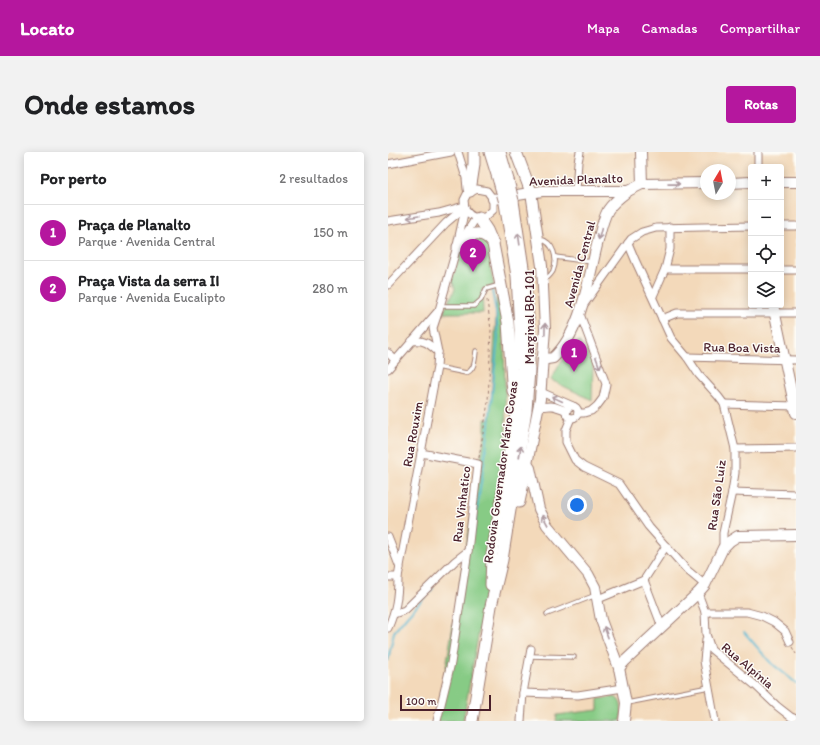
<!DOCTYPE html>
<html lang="pt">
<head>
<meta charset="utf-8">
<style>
  body { margin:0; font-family:Itim,sans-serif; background:#f2f2f2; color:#202124 }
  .controls { position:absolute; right:12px; top:12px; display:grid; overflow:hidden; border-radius:4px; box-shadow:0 2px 10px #0003 }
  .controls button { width:36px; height:36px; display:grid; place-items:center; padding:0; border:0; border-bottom:1px solid #e0e0e0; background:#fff; color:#202124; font:20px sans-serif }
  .compass { position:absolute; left:312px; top:12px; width:36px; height:36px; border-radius:50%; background:#fff; box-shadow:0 2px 10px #0003; rotate:10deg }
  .scale { position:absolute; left:12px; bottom:10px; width:91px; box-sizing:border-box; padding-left:4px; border:2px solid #4a1f2b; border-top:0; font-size:11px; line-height:14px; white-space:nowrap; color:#4a1f2b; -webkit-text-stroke:3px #fdfcf7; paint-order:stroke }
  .you { position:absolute; left:189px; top:353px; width:14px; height:14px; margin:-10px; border:3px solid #fff; border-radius:50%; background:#1a73e8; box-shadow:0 0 0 6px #1a73e833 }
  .badge { display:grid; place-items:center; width:26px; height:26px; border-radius:50%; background:#b5179e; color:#fff; font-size:13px; font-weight:700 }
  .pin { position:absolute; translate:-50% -33px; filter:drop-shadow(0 1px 2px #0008) }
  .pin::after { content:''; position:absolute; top:21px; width:14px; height:12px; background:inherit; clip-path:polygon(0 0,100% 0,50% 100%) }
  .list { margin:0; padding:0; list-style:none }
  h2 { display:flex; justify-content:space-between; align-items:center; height:52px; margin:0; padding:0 16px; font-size:17px }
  h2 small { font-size:13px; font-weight:400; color:#757577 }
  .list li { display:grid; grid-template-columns:26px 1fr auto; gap:12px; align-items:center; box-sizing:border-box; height:56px; padding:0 16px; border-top:1px solid #e0e0e0 }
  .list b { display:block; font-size:15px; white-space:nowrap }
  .list p { margin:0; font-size:13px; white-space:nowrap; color:#757577 }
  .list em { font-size:13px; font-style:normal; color:#757577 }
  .icon { flex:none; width:22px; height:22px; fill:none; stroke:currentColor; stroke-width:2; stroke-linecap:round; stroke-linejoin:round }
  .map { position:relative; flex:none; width:408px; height:569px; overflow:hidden; border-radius:4px }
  header { display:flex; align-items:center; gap:24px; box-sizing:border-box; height:56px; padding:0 20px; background:#b5179e; color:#fff }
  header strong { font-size:19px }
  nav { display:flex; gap:22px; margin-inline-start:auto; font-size:14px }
  .intro { display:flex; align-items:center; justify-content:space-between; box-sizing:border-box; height:96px; padding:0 24px }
  h1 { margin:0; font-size:28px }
  .button { padding:10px 18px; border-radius:4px; background:#b5179e; color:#fff; font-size:14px; font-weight:700 }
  main { display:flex; gap:24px; padding:0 24px }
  aside { flex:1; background:#fff; border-radius:4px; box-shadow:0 2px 10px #0003 }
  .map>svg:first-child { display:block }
  .green { fill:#87cb85; stroke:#687558 }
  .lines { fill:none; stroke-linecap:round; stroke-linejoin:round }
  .stream { stroke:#4db2cc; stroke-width:2 }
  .lane-casing { stroke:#9e7c72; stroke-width:5.5 }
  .street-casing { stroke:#9e7c72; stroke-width:9 }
  .secondary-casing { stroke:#9e7c72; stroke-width:12 }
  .primary-casing { stroke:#9e7c72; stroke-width:13 }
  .path { stroke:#9e7c72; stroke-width:1; stroke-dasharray:3 3; stroke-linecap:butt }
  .lane { stroke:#fff; stroke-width:3.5 }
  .street { stroke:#fff; stroke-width:7 }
  .secondary { stroke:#fff; stroke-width:10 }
  .primary { stroke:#fff; stroke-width:11 }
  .primary-bridge-casing { stroke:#9e7c72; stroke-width:13; stroke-linecap:butt }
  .primary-bridge { stroke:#fff; stroke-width:11 }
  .oneway { stroke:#ae9aa0 }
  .labels { text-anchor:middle; stroke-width:3; stroke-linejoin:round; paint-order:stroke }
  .street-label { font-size:13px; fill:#4a1f2b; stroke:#fdfcf7 }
</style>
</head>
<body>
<header>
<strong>Locato</strong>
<nav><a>Mapa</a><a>Camadas</a><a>Compartilhar</a></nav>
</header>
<div class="intro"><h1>Onde estamos</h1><a class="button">Rotas</a></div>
<main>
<aside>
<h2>Por perto<small>2 resultados</small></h2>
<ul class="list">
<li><span class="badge">1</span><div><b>Praça de Planalto</b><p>Parque · Avenida Central</p></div><em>150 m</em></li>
<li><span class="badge">2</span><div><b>Praça Vista da serra II</b><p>Parque · Avenida Eucalipto</p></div><em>280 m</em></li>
</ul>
</aside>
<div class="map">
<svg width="408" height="569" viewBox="0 0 408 569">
  <rect width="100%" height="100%" fill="#fdfcf7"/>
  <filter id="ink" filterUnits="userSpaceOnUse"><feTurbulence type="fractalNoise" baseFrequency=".025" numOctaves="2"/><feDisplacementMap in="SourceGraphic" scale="8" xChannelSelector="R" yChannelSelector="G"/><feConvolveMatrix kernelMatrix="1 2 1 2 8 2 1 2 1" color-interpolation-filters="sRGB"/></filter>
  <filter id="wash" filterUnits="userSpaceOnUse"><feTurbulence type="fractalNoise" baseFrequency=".012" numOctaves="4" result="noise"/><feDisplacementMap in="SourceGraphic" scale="16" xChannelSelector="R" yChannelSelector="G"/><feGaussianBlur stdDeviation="0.9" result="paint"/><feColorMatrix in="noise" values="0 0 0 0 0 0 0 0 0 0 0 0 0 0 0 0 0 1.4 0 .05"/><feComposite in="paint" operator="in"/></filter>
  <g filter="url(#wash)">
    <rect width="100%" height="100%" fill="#f3d9ba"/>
    <g class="green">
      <path d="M91,86C107,91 101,99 102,112C102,119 105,127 106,134L94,137L95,161H55L67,137L64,128L73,99L79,89Z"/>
      <path d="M109,146L115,147L119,322L75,569H49L97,282V267L102,268Z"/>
      <path d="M191,189L205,212L204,248L163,228L173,210Z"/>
      <path d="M227,545C236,550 233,560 233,569H168L169,563L210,558V547Z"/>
    </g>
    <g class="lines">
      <g class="stream">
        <path d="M85,383L99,291L110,185L108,160L104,138"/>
        <path d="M356,480L382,510L408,531"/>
        <path d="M0,508L6,480L19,464L45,436"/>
      </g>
    </g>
  </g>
  <g filter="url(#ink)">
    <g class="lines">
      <g class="lane-casing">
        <g id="lane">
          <path d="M152,87C166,90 170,107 165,119C163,123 159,126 156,129"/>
          <path d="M167,105L204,110"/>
          <path d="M52,154H86L93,148L98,137L112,133"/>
          <path d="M49,215L78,221C87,218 87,207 88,199"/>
          <path d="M159,462L208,443"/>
          <path d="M142,504L186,505"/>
          <path d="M239,551L321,535"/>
        </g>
      </g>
      <g class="street-casing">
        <g id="street">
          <path d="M70,0L78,26L79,37"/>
          <path d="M0,12L63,0"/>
          <path d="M370,15V0"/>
          <path d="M188,38L190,10L192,0"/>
          <path d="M0,69L51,61L76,54"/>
          <path d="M393,74H408"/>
          <path d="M75,86L88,66"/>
          <path d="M240,91L248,110L283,186L299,205L311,223L330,244L336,252L347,297V321L344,340L335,381V396"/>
          <path d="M277,117L282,97V75"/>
          <path d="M393,118H408"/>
          <path d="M0,133L58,71L77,55"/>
          <path d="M265,144L277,117H363"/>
          <path d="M197,151L243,87L254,80L268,76L363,74"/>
          <path d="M274,167L289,161H408"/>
          <path d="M24,189C37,188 40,191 50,200"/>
          <path d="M0,201L7,208"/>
          <path d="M299,205L408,208"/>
          <path d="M0,217L51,158L68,98L77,57L76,48L79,42L89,37L99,39L105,47V58L97,65C88,67 82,65 77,57"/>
          <path d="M153,240L185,254"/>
          <path d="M336,252L408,254"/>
          <circle cx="184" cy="260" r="6"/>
          <path d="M150,256C162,252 167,254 179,259"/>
          <path d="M190,261H196L203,259L209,254L215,246L218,232L192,162"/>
          <path d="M183,266L178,278V290L187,308L196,315L231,332L260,374L299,418L317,433"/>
          <path d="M347,297L408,296"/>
          <path d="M33,301L90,312L80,399L63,511L49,569"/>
          <path d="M344,340L408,342"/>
          <path d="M0,385L12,416"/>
          <path d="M0,425H10"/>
          <path d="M256,428L274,475"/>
          <path d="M310,441L317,460L318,482L323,497L368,534L389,554L403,565L408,567"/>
          <path d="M210,447L256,428L278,394"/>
          <path d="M317,460H359L374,464L386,470L397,479L402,490"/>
          <path d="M6,462L17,458L67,409L80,399"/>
          <path d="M0,476C8,458 10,445 10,425L49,215L50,200L45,176L51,158"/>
          <path d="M318,488L316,509L327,569"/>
          <path d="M135,541L190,543L235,536"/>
          <path d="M133,569L135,541L143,497"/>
        </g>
      </g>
      <g class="secondary-casing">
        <g id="secondary">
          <path d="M253,0L254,32"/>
          <path d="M393,30H408"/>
          <path d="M342,31L363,30"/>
          <path d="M143,40L154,114L157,177L152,247L139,312L142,316L151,357L159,373L200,422L207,435L213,468L231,516L238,551L236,569"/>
          <path d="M105,47L154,39H240L254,32L318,31"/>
          <path d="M385,153L408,261"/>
          <path d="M155,204L159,207L165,206C193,180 200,130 209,93C212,82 214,69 220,58C225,50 232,45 240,39"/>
          <path d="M231,516L237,509L310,441L317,433L335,396L342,389L350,384L408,383"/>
        </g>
      </g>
      <g class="primary-casing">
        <g id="primary">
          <path d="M102,0L111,29"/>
          <path d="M112,0L120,28"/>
          <path d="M128,0L143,40"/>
          <path d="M82,39L86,13V0"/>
          <path d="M91,66L99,78L105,92L120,170L124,230L125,239"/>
          <path d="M70,95C82,82 91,75 105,91"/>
          <path d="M131,350L139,312"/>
          <path d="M103,433L104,403L129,256L131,217L132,178L129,124L117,51"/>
          <path d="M84,569L103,454L114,408L138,258L141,218V177L137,129L125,49"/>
        </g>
      </g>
      <g class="path">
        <path d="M91,306L100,250L103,178L99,148"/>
        <path d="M404,495L408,502"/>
      </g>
      <use href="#lane" class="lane"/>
      <use href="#street" class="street"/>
      <use href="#secondary" class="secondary"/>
      <use href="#primary" class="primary"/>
      <g class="primary-bridge-casing">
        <g id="primary-bridge">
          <path d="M120,28L125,49"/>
          <path d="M111,29L117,51"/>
        </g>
      </g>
      <use href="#primary-bridge" class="primary-bridge"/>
    </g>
    <defs><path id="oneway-shaft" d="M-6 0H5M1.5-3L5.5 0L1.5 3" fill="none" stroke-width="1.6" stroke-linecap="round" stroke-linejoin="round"/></defs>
    <g class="oneway">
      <use href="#oneway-shaft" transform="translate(286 32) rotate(-1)"/>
      <use href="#oneway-shaft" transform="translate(25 65) rotate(171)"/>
      <use href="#oneway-shaft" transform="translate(212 82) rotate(104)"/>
      <use href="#oneway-shaft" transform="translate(131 87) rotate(-98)"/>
      <use href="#oneway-shaft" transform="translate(157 177) rotate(-89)"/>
      <use href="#oneway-shaft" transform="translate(210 211) rotate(70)"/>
      <use href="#oneway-shaft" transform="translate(169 247) rotate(-155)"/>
      <use href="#oneway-shaft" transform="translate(132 300) rotate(-82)"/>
      <use href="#oneway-shaft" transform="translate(157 368) rotate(-119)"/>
      <use href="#oneway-shaft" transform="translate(218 480) rotate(-110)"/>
    </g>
  </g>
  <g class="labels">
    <g class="street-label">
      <text transform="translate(188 27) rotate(-2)" y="5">Avenida Planalto</text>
      <text transform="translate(191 112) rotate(-75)" y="5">Avenida Central</text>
      <text transform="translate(141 165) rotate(-90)" y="5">Marginal BR-101</text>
      <text transform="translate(354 195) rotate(1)" y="5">Rua Boa Vista</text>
      <text transform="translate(24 282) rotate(-80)" y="5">Rua Rouxim</text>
      <text transform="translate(112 320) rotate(-82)" y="5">Rodovia Governador Mário Covas</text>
      <text transform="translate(328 343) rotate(-82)" y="5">Rua São Luiz</text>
      <text transform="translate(73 352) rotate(-83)" y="5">Rua Vinhatico</text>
      <text transform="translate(360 513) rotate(40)" y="5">Rua Alpínia</text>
    </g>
  </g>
</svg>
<div class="controls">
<button>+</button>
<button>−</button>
<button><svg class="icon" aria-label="locate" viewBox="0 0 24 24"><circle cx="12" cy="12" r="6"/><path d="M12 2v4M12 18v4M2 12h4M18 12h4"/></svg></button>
<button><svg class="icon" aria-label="layers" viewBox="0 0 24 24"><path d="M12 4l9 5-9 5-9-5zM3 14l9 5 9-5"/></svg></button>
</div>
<svg class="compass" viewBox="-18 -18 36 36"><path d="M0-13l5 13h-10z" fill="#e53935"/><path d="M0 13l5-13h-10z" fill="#757577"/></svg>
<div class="scale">100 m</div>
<div class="you"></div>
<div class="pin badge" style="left:186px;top:220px">1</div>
<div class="pin badge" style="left:85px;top:120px">2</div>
</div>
</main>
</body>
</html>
